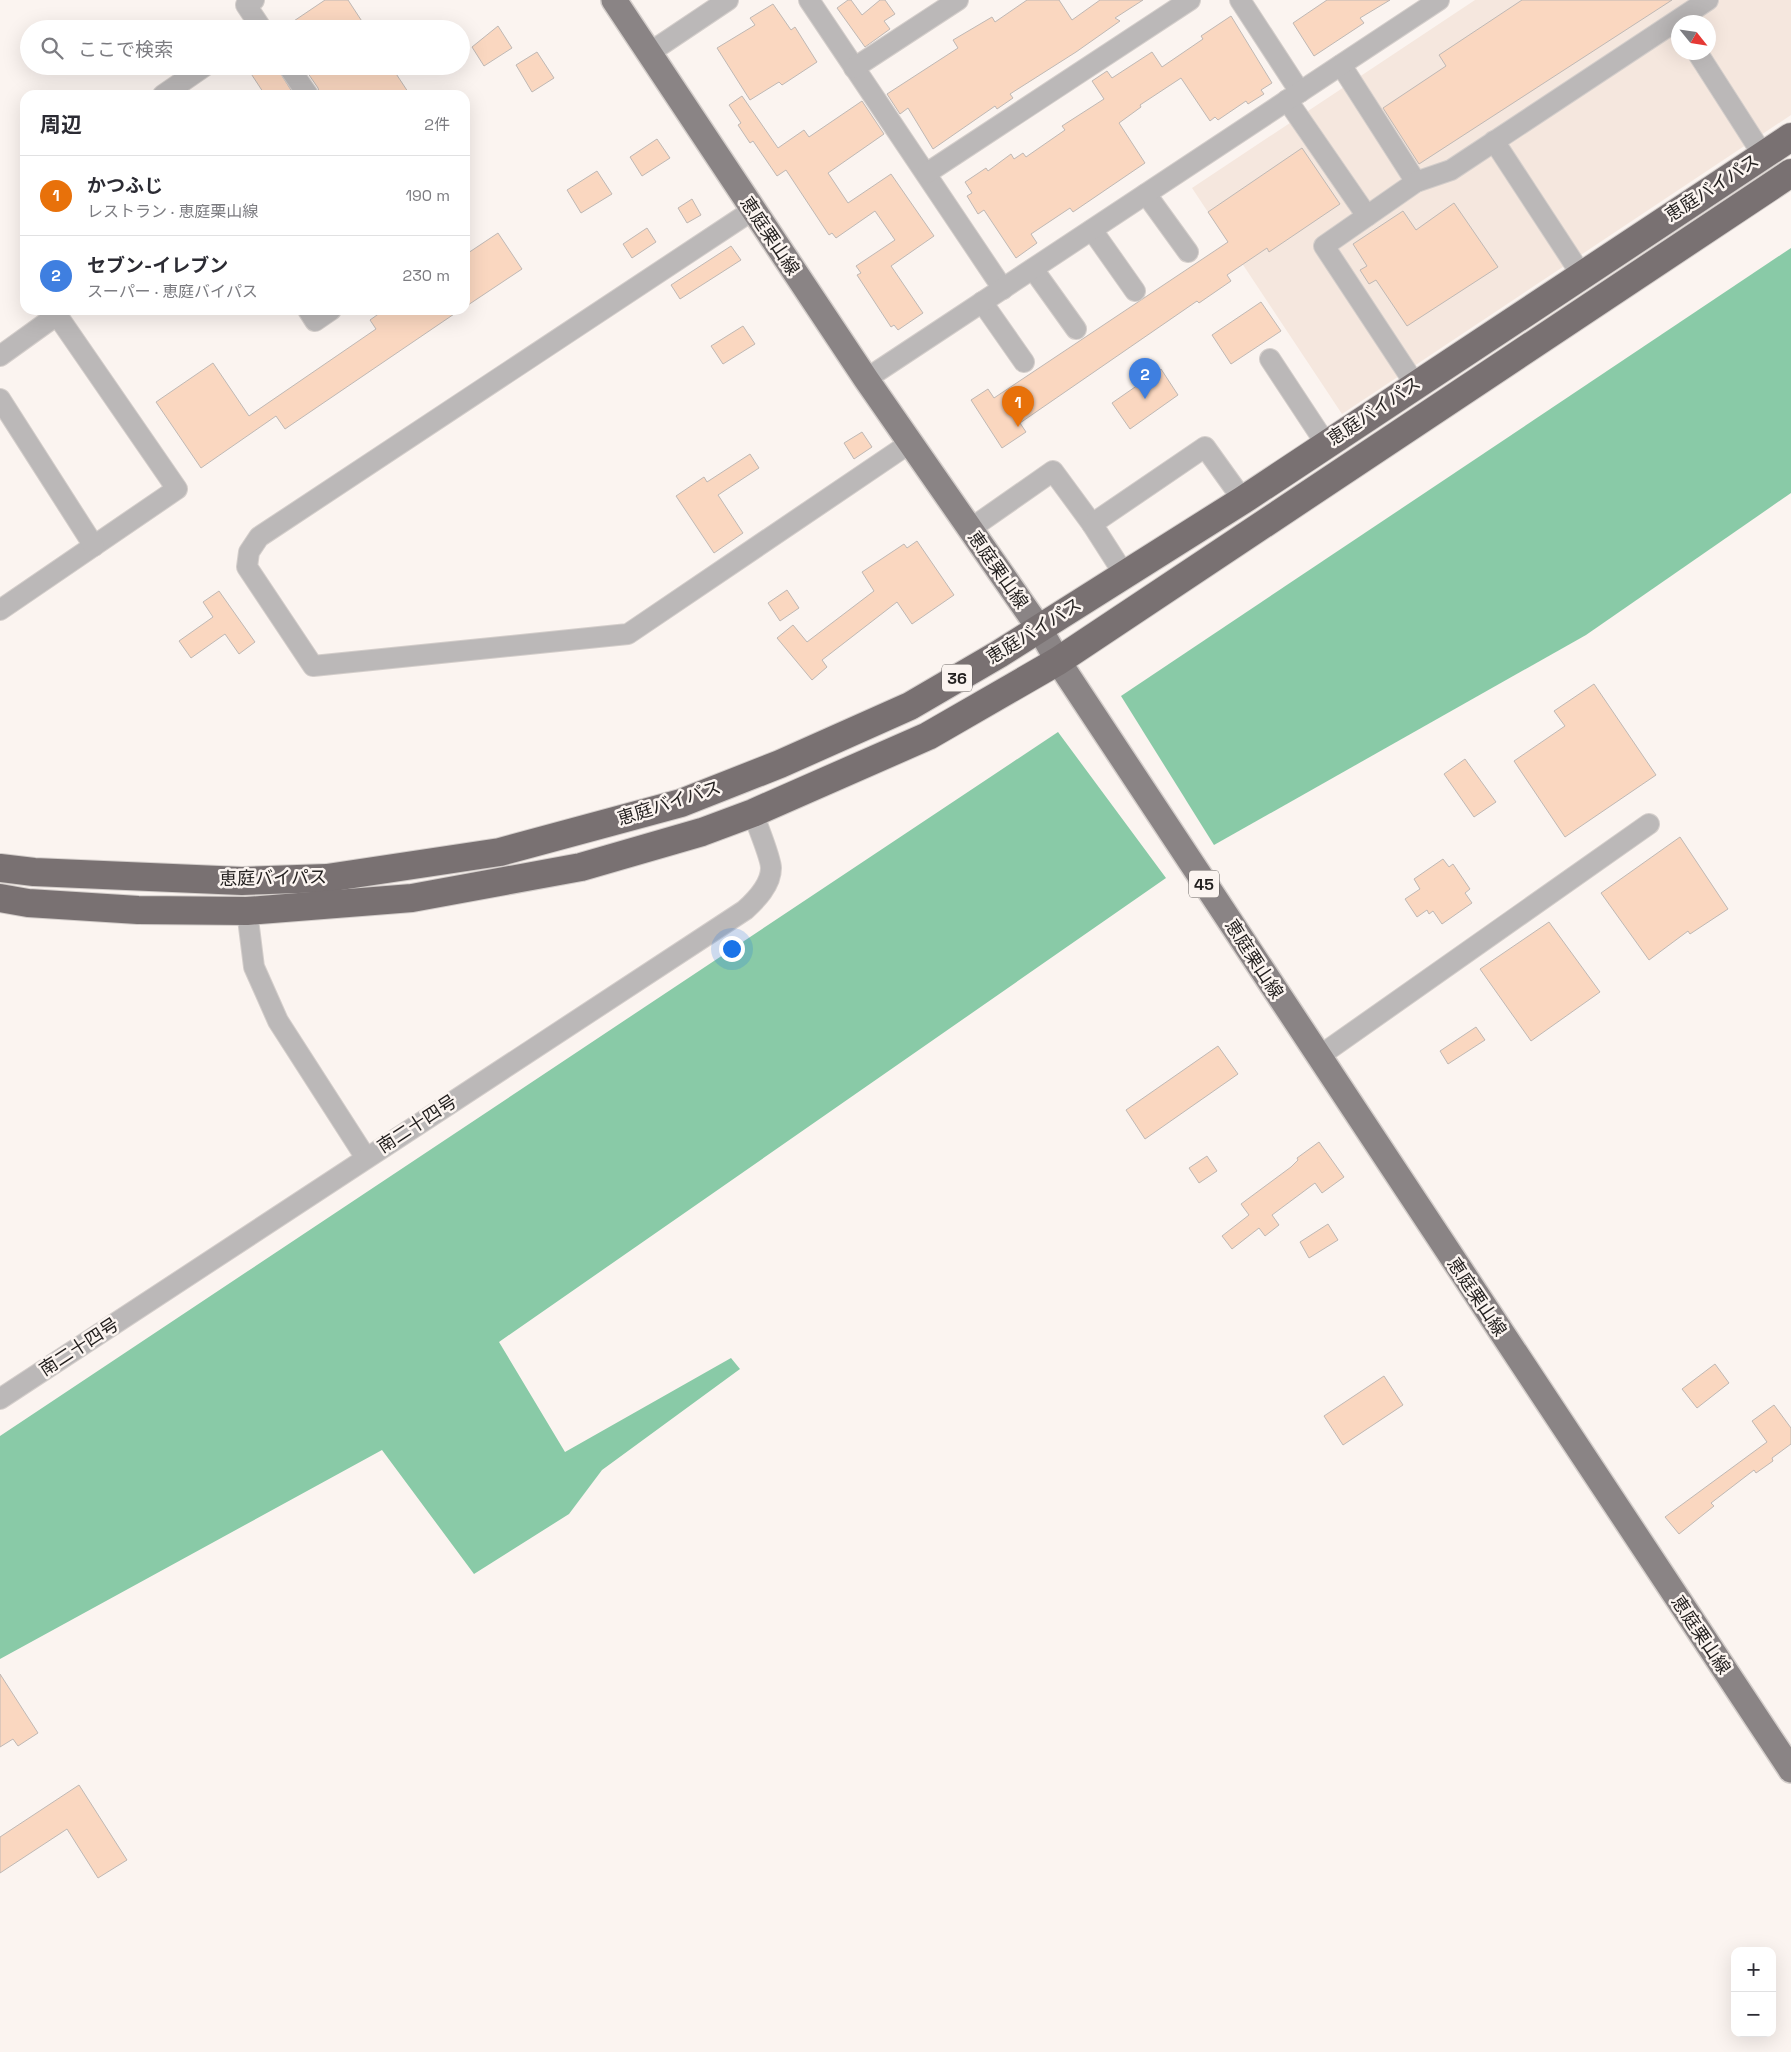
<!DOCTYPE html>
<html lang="ja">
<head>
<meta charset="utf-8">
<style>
  body { margin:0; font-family:"Space Grotesk","Noto Sans JP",sans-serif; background:#f2f2f3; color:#2b2b33 }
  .controls { position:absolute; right:15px; bottom:15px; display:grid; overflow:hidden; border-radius:10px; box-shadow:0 5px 20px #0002 }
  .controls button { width:45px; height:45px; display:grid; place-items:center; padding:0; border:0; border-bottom:1px solid #e1e1e2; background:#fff; color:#2b2b33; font:25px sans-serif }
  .compass { position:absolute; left:1671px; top:15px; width:45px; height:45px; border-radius:50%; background:#fff; box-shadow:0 5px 20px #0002; rotate:120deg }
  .you { position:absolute; left:731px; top:948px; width:18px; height:18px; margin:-12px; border:4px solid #fff; border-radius:50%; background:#1a73e8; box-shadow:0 0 0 8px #1a73e833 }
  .badge { display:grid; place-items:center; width:32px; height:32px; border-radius:50%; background:#268b01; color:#fff; font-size:16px; font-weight:700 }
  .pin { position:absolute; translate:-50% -41px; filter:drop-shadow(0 1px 2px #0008) }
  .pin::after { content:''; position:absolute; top:26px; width:18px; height:15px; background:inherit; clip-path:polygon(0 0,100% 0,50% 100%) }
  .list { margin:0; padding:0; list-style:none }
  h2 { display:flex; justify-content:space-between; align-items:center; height:65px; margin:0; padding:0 20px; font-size:21px }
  h2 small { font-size:16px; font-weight:400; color:#7c7c81 }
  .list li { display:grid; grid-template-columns:32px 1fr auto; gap:15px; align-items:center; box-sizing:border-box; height:80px; padding:0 20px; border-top:1px solid #e1e1e2 }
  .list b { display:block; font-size:19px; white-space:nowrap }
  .list p { margin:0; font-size:16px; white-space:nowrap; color:#7c7c81 }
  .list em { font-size:16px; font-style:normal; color:#7c7c81 }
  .icon { flex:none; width:28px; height:28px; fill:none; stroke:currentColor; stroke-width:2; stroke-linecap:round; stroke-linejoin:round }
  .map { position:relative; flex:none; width:1791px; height:2052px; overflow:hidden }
  .search { position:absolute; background:#fff; box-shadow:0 5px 20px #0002; left:20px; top:20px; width:450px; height:55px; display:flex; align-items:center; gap:12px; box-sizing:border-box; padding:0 18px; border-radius:28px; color:#7c7c81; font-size:19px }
  .panel { position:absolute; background:#fff; box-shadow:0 5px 20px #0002; left:20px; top:90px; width:450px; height:225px; border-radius:15px }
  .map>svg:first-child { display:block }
  .built { fill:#f5e7de; fill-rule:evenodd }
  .forest { fill:#89caa7 }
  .building { fill:#fad7c0; stroke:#bfb8b4 }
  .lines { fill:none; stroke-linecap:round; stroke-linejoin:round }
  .minor-casing { stroke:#d4cecb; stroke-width:22 }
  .major-casing { stroke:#d4cecb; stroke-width:28 }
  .highway-casing { stroke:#d4cecb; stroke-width:30 }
  .minor { stroke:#bbb8b8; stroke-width:20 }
  .major { stroke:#8a8485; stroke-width:25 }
  .highway { stroke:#797172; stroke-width:28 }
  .labels { text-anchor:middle; stroke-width:5; stroke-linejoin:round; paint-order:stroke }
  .shield { fill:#fbf4f0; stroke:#64605e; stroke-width:1 }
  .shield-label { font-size:16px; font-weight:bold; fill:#242120 }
  .street-label { font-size:18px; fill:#242120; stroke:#fbf4f0 }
</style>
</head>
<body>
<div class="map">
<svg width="1791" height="2052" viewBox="0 0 1791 2052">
  <rect width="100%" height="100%" fill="#fbf4f0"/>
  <path class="built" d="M1475,0H1791V115L1342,414L1192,188ZM1678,22H1708V52H1678Z"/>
  <g class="forest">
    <path d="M1791,248V493L1586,635L1214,845L1121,696Z"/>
    <path d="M1058,732L1166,878L499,1342L565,1452L731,1358L740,1369L602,1470L569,1514L474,1574L382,1450L0,1659V1436Z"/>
  </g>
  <g class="building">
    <path d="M325,0H348L367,29H282Z"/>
    <path d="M848,0H851L862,15L880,0H885L895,14L884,21L890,29L865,47L837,8Z"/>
    <path d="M1027,0H1059L1072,20L1100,0H1143L1115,18L1120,21L1076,52L1010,94L1013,98L997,109L995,106L933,149L908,108L900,114L887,94L958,48L953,40L992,17L995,22Z"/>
    <path d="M1327,0H1390L1360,18L1364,23L1314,56L1293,23Z"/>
    <path d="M1522,0H1672L1419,164L1383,108L1446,66L1439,55Z"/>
    <path d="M773,4L791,30L795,27L817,62L782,85L779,82L750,100L717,48L755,25L750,18Z"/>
    <path d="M1231,16L1272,83L1261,90L1264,94L1248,104L1246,101L1218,120L1215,117L1210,121L1181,78L1140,105L1141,107L1119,123L1145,163L1073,212L1070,208L1031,234L1037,243L1016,258L984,210L978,214L967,196L972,193L965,182L986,168L988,171L1011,154L1014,159L1023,153L1026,157L1065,130L1062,126L1104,99L1092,81L1107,71L1112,78L1152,52L1162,67L1203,39L1201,36Z"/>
    <path d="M498,26L512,48L484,66L472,47Z"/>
    <path d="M537,52L554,78L532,92L516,65Z"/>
    <path d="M246,66H276L294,95H265Z"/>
    <path d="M303,66H391L410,95H320L318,88Z"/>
    <path d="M742,96L778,148L804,130L809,137L862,101L884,134L828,173L848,203L891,174L934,236L891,266L923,313L898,330L894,325L891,327L857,275L861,273L856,266L895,240L875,211L836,238L832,233L829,235L786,170L777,176L753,141L750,143L738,125L741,123L729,105Z"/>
    <path d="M657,139L670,158L642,176L630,157Z"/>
    <path d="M1302,148L1340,204L1269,252L1267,248L1227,275L1231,281L1199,303L1197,301L1020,423L1026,432L1002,448L971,400L988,389L994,398L1228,242L1208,212Z"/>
    <path d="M597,171L612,194L581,213L567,190Z"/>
    <path d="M692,199L701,215L687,223L678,208Z"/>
    <path d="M1454,203L1498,267L1407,326L1376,280L1369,284L1360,270L1367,266L1353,244L1403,211L1416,230Z"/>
    <path d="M647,228L656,242L632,258L623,244Z"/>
    <path d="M498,233L522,269L465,307V255Z"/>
    <path d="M731,246L741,260L680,299L671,285Z"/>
    <path d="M1261,302L1281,331L1231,364L1212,335Z"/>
    <path d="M384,310H460L285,429L276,416L201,468L156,402L213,363L249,416L376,329L370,320Z"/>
    <path d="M743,326L755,344L723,364L711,346Z"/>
    <path d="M1161,369L1178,395L1130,429L1112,403Z"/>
    <path d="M862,432L872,447L854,459L844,443Z"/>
    <path d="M750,454L759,468L718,495L743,533L714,553L676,496L704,477L707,482Z"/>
    <path d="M917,541L954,595L912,624L897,602L822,660L827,667L812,680L777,638L793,625L807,642L874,591L862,572L904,544L907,548Z"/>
    <path d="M787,590L799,608L780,621L768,603Z"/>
    <path d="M219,591L255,642L239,654L225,634L191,658L179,641L213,617L203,602Z"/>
    <path d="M1594,684L1656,775L1565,837L1514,761L1565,726L1554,711Z"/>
    <path d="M1465,759L1496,802L1474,817L1444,774Z"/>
    <path d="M1680,837L1728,909L1690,934L1688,931L1649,960L1601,893Z"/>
    <path d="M1443,859L1449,867L1453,864L1470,889L1465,893L1472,903L1442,924L1433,911L1429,914L1427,910L1417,917L1405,899L1420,889L1414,879Z"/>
    <path d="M1549,922L1600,992L1531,1041L1480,969Z"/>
    <path d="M1476,1027L1485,1040L1448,1064L1440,1051Z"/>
    <path d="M1218,1046L1238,1074L1145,1139L1126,1110Z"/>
    <path d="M1319,1142L1344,1177L1322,1193L1315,1183L1272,1215L1279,1225L1265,1236L1259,1228L1232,1249L1222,1236L1249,1215L1241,1204L1291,1167L1298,1160L1297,1158Z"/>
    <path d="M1207,1156L1217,1171L1199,1183L1189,1168Z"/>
    <path d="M1328,1224L1338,1240L1309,1258L1300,1242Z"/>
    <path d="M1715,1364L1729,1383L1697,1408L1682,1389Z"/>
    <path d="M1384,1376L1403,1405L1343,1445L1324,1416Z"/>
    <path d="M1774,1405L1791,1428V1444L1772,1458L1773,1461L1756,1473L1754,1470L1711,1503L1714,1506L1679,1534L1665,1517L1767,1442L1752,1421Z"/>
    <path d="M0,1674L38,1733L18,1746L13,1739L0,1747Z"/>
    <path d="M79,1785L127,1860L98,1878L67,1829L0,1873V1837Z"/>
  </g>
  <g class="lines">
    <g class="minor-casing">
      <g id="minor">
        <path d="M254,0L246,5L262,29"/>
        <path d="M809,0L1003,289"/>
        <path d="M1240,0L1300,92"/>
        <path d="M1697,52L1763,155"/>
        <path d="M649,53L728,0"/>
        <path d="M1341,65L1416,182"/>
        <path d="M288,66L308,95"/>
        <path d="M854,68L958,0"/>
        <path d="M163,95L205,66"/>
        <path d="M1287,100L1367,216"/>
        <path d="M1494,141L1581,274"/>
        <path d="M927,173L1190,0"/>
        <path d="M1146,194L1188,252"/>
        <path d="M753,210L259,537L249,552L247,567L313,666L628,634L910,443"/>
        <path d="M1092,230L1135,291"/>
        <path d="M1033,269L1076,329"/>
        <path d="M982,302L1024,362"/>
        <path d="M308,310L315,321L331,310"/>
        <path d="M0,356L57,315L177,489L0,610"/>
        <path d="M1270,359L1326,444"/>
        <path d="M866,379L1439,0"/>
        <path d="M1415,384L1324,246L1416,182L1451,170L1708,0"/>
        <path d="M0,399L94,546"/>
        <path d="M970,529L1053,471L1092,524"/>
        <path d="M1124,574L1092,524L1205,447L1243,500"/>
        <path d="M247,911L254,967L278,1021L366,1158"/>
        <path d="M1318,1057L1649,824"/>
        <path d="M0,1399L745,910C756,900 771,885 771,868C771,858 757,825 753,813"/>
      </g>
    </g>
    <g class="major-casing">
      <path id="major" d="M614,0L866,379L1039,628L1058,661L1791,1770"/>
    </g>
    <g class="highway-casing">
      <g id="highway">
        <path d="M0,868L34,872L242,881L327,878L500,852L681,803L780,764L910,706L999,654L1243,500L1791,137"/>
        <path d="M0,898L28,903L138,910L247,911L412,898L581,867L702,832L753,813L928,736L1058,661L1791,173"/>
      </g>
    </g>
    <use href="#minor" class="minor"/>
    <use href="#major" class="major"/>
    <use href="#highway" class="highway"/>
  </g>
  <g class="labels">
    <g class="shield">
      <rect x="942" y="664.5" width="30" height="27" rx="4"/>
      <rect x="1189" y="870.5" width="30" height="27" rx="4"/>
    </g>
    <g class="shield-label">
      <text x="957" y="684">36</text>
      <text x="1204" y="890">45</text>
    </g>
    <g class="street-label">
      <text transform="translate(1712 188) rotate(-33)" y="6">恵庭バイパス</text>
      <text transform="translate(770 236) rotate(56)" y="6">恵庭栗山線</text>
      <text transform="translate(1374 411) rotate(-34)" y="6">恵庭バイパス</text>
      <text transform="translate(998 570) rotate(55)" y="6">恵庭栗山線</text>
      <text transform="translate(1034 631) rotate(-32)" y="6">恵庭バイパス</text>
      <text transform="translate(669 803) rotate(-18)" y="6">恵庭バイパス</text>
      <text transform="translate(273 878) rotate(-1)" y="6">恵庭バイパス</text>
      <text transform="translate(1254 959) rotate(57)" y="6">恵庭栗山線</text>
      <text transform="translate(417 1124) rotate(-33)" y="6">南二十四号</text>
      <text transform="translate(1477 1297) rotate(56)" y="6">恵庭栗山線</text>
      <text transform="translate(79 1347) rotate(-33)" y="6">南二十四号</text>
      <text transform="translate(1701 1635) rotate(56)" y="6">恵庭栗山線</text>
    </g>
  </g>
</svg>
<div class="controls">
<button>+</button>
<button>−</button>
</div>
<svg class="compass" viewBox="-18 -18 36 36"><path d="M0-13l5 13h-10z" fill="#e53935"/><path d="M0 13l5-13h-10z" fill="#7c7c81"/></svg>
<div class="you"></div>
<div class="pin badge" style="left:1018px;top:427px;background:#e8710a">1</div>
<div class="pin badge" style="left:1145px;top:399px;background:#3f7fe0">2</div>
<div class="search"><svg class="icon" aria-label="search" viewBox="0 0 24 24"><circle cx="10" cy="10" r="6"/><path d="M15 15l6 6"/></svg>ここで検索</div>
<section class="panel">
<h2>周辺<small>2件</small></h2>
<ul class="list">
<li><span class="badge" style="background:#e8710a">1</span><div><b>かつふじ</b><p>レストラン · 恵庭栗山線</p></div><em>190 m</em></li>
<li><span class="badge" style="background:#3f7fe0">2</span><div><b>セブン-イレブン</b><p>スーパー · 恵庭バイパス</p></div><em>230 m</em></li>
</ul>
</section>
</div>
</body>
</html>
